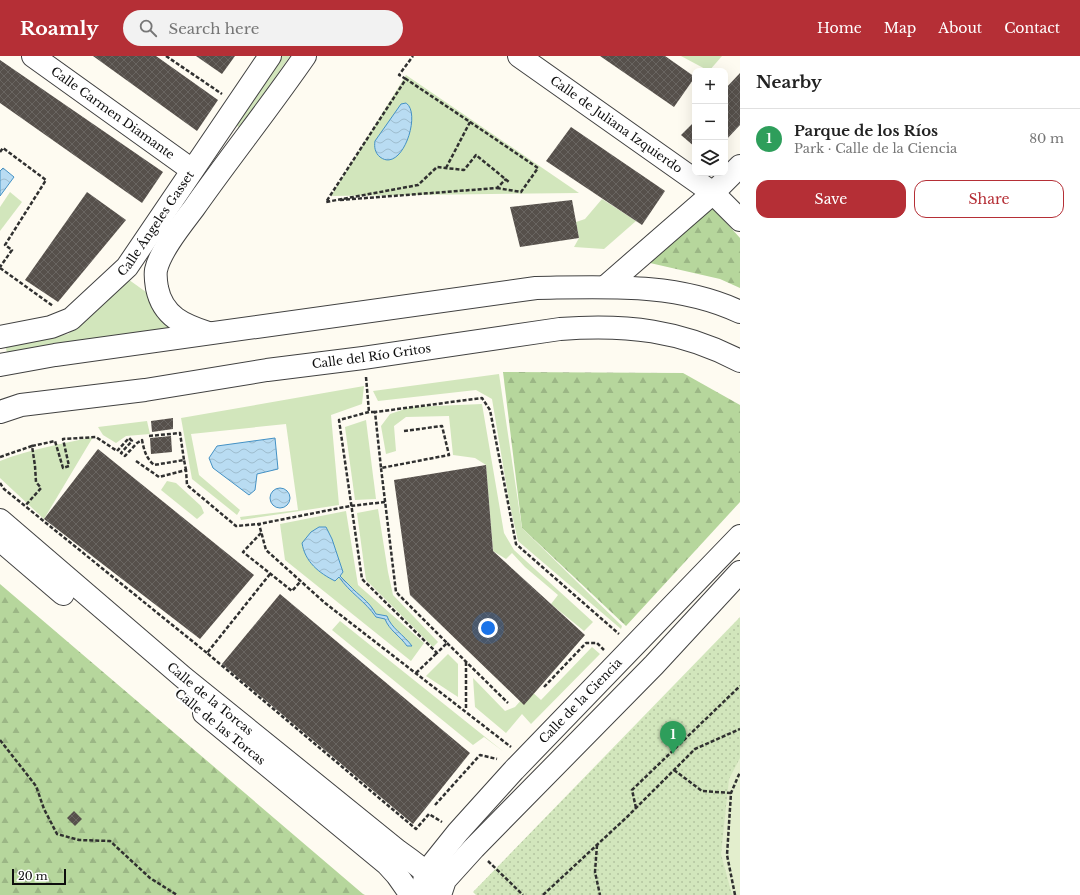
<!DOCTYPE html>
<html lang="en">
<head>
<meta charset="utf-8">
<style>
  body { margin:0; font-family:"Libre Baskerville",serif; background:#f2f2f2; color:#222 }
  .controls { position:absolute; right:12px; top:12px; display:grid; overflow:hidden; border-radius:8px; box-shadow:0 4px 16px #0002 }
  .controls button { width:36px; height:36px; display:grid; place-items:center; padding:0; border:0; border-bottom:1px solid #e0e0e0; background:#fff; color:#222; font:20px sans-serif }
  .scale { position:absolute; left:12px; bottom:10px; width:54px; box-sizing:border-box; padding-left:4px; border:2px solid #0e0e0e; border-top:0; font-size:11px; line-height:14px; white-space:nowrap; color:#0e0e0e; -webkit-text-stroke:3px #fff; paint-order:stroke }
  .you { position:absolute; left:488px; top:572px; width:14px; height:14px; margin:-10px; border:3px solid #fff; border-radius:50%; background:#1a73e8; box-shadow:0 0 0 6px #1a73e833 }
  .badge { display:grid; place-items:center; width:26px; height:26px; border-radius:50%; background:#b52f36; color:#fff; font-size:13px; font-weight:700 }
  .pin { position:absolute; translate:-50% -33px; filter:drop-shadow(0 1px 2px #0008) }
  .pin::after { content:''; position:absolute; top:21px; width:14px; height:12px; background:inherit; clip-path:polygon(0 0,100% 0,50% 100%) }
  .list { margin:0; padding:0; list-style:none }
  h2 { display:flex; justify-content:space-between; align-items:center; height:52px; margin:0; padding:0 16px; font-size:17px }
  h2 small { font-size:13px; font-weight:400; color:#767676 }
  .list li { display:grid; grid-template-columns:26px 1fr auto; gap:12px; align-items:center; box-sizing:border-box; height:60px; padding:0 16px; border-top:1px solid #e0e0e0 }
  .list b { display:block; font-size:15px; white-space:nowrap }
  .list p { margin:0; font-size:13px; white-space:nowrap; color:#767676 }
  .list em { font-size:13px; font-style:normal; color:#767676 }
  .actions { display:flex; gap:8px; padding:12px 16px }
  .actions a { flex:1; padding:9px 0; border:1px solid #b52f36; border-radius:12px; text-align:center; font-size:14px; color:#b52f36 }
  .actions .main { background:#b52f36; color:#fff }
  .icon { flex:none; width:22px; height:22px; fill:none; stroke:currentColor; stroke-width:2; stroke-linecap:round; stroke-linejoin:round }
  .map { position:relative; flex:none; width:740px; height:839px; overflow:hidden }
  header { display:flex; align-items:center; gap:24px; box-sizing:border-box; height:56px; padding:0 20px; background:#b52f36; color:#fff }
  header strong { font-size:19px }
  nav { display:flex; gap:22px; margin-inline-start:auto; font-size:14px }
  .search { width:280px; height:36px; background:#f2f2f2; display:flex; align-items:center; gap:10px; box-sizing:border-box; padding:0 14px; border-radius:22px; color:#767676; font-size:15px }
  main { display:flex }
  aside { flex:1; background:#fff }
  .map>svg:first-child { display:block }
  .grass { fill:url(#grass-dots) }
  .forest { fill:url(#forest-firs) }
  .garden { fill:#d2e6bc }
  .pitch { fill:#e3eecd }
  .water { fill:url(#water-waves); stroke:#4491c4 }
  .building { fill:url(#building-cross-hatch) }
  .lines { fill:none; stroke-linecap:round; stroke-linejoin:round }
  .minor-casing { stroke:#414141; stroke-width:24 }
  .path { stroke:#303030; stroke-width:2.5; stroke-dasharray:4 2; stroke-linecap:butt }
  .minor { stroke:#fff; stroke-width:22 }
  .labels { text-anchor:middle; stroke-width:4; stroke-linejoin:round; paint-order:stroke }
  .street-label { font-size:12px; fill:#0e0e0e; stroke:#fff }
</style>
</head>
<body>
<header>
<strong>Roamly</strong>
<div class="search"><svg class="icon" aria-label="search" viewBox="0 0 24 24"><circle cx="10" cy="10" r="6"/><path d="M15 15l6 6"/></svg>Search here</div>
<nav><a>Home</a><a>Map</a><a>About</a><a>Contact</a></nav>
</header>
<main>
<div class="map">
<svg width="740" height="839" viewBox="0 0 740 839">
  <defs>
    <pattern id="grass-dots" width="8" height="8" patternUnits="userSpaceOnUse"><rect width="8" height="8" fill="#d2e6bc"/><path d="M2 2h.1M6 6h.1" fill="none" stroke="#b3c4a0" stroke-width="1.8" stroke-linecap="round"/></pattern>
    <pattern id="forest-firs" width="22" height="20" patternUnits="userSpaceOnUse"><rect width="22" height="20" fill="#b6d69c"/><path d="M5 1l3.5 6h-7zM16 11l3.5 6h-7z" fill="#9bb685"/></pattern>
    <pattern id="water-waves" width="16" height="10" patternUnits="userSpaceOnUse"><rect width="16" height="10" fill="#b9dcf2"/><path d="M0 5q4-4 8 0t8 0" fill="none" stroke="#9ebcce"/></pattern>
    <pattern id="building-cross-hatch" width="8" height="8" patternUnits="userSpaceOnUse"><rect width="8" height="8" fill="#56504b"/><path d="M0 0l8 8M0 8l8-8" fill="none" stroke="#696561"/></pattern>
  </defs>
  <rect width="100%" height="100%" fill="#fefbf1"/>
  <path class="grass" d="M740,561V839H476L473,836Z"/>
  <g class="forest">
    <path d="M711,150L740,182V232L720,223L650,207Z"/>
    <path d="M503,316L683,317L740,349V446L626,570L522,472Z"/>
    <path d="M0,528L363,838L365,839H0Z"/>
  </g>
  <g class="garden">
    <path d="M280,0H290L240,72L233,67Z"/>
    <path d="M681,0H722L709,15Z"/>
    <path d="M406,19L579,137L331,140Z"/>
    <path d="M10,136L22,146L0,175V151Z"/>
    <path d="M602,143L636,165L604,193L574,191L579,182L576,166L585,163Z"/>
    <path d="M125,221L146,236L154,254L174,272L7,297L5,288L68,278L97,255Z"/>
    <path d="M499,318L522,472L622,570L621,573L518,485L509,445L492,343L476,334L378,345L373,335Z"/>
    <path d="M364,330L362,348L331,359L339,449L241,464L240,461L298,454L286,368L191,378L199,419L240,454L237,459L192,423L181,362Z"/>
    <path d="M482,348L504,477L514,494L593,566L584,575L551,548L558,539L525,511L512,497L506,503L493,495L486,409L475,402L453,399L449,360L406,361L394,370L396,395L386,398L381,370L390,358L411,351Z"/>
    <path d="M366,364L376,443L355,444L345,371Z"/>
    <path d="M147,365L150,378L126,380L116,387L103,379L98,371Z"/>
    <path d="M93,381L44,463L0,422V405C30,393 62,388 93,381Z"/>
    <path d="M167,425L176,427L201,450L204,457L197,463L161,434Z"/>
    <path d="M378,453L388,516L393,539L438,586L433,591L366,524L357,457Z"/>
    <path d="M346,455L358,529L424,587L411,605L285,504L280,468Z"/>
    <path d="M340,565L504,696L484,681L473,689L332,574Z"/>
    <path d="M592,591L600,598L531,668L522,658L506,677L475,651L473,622L505,655L515,651L530,634L541,644Z"/>
    <path d="M448,598L458,608V641L426,620Z"/>
  </g>
  <path class="pitch" d="M740,702V839H732L721,798L729,723Z"/>
  <g class="water">
    <path d="M406,47C422,57 402,118 380,101C375,97 374,91 375,85L401,48Z"/>
    <path d="M3,112L14,121L0,140V115Z"/>
    <path d="M275,382L278,413L257,418L255,434L249,439L213,412L209,402L217,390Z"/>
    <circle cx="280" cy="442" r="10"/>
    <path d="M319,471H326L332,483L343,516L340,520C343,523 346,526 349,529C359,540 368,544 376,558L387,560C391,572 404,579 412,590H407C400,580 389,574 385,563L376,561C365,545 350,537 339,521L335,525C319,517 305,506 302,487L311,476Z"/>
  </g>
  <g class="building">
    <path d="M93,0H156L218,44L197,75Z"/>
    <path d="M196,0H235L222,18Z"/>
    <path d="M600,0H665L695,21L674,51Z"/>
    <path d="M0,4L163,116L142,147L0,47Z"/>
    <path d="M740,17V69L725,85V33Z"/>
    <path d="M695,65V91L681,79Z"/>
    <path d="M571,71L665,135L642,169L546,105Z"/>
    <path d="M87,136L126,164L58,246L25,224Z"/>
    <path d="M572,144L579,182L520,191L510,151Z"/>
    <path d="M173,362V373L152,376L151,365Z"/>
    <path d="M171,380L172,396L151,398L150,382Z"/>
    <path d="M98,393L254,519L200,583L44,463Z"/>
    <path d="M486,409L493,495L585,579L524,649L410,539L394,424Z"/>
    <path d="M280,538L470,697L413,768L222,608Z"/>
    <path d="M74,755L82,763L75,770L67,762Z"/>
  </g>
  <g class="lines">
    <g class="minor-casing">
      <g id="minor">
        <path id="s1" d="M33,0L192,114"/>
        <path id="s2" d="M519,0L713,137L740,164"/>
        <path d="M605,231L713,137L740,110"/>
        <path d="M208,277C184,269 163,261 157,232C156,226 155,220 156,214C160,195 182,168 194,152C230,101 269,52 305,0"/>
        <path id="s3" d="M0,281L51,271L71,263L127,211L270,0"/>
        <path d="M0,309L55,299L536,232C604,231 677,226 740,256"/>
        <path id="s4" d="M0,356L21,349L145,334L267,314L363,302L560,273C626,268 681,274 740,305"/>
        <path id="s5" d="M0,464L184,622L398,795C419,810 428,815 440,839"/>
        <path d="M0,484L63,538"/>
        <path d="M204,657L387,808L397,819L411,839"/>
        <path id="s6" d="M423,830L426,816L458,776L514,714L740,480"/>
        <path d="M440,839L445,824L474,792L654,609L740,516"/>
      </g>
    </g>
    <g class="path">
      <path d="M166,0L222,38"/>
      <path d="M406,23L399,19L413,0"/>
      <path d="M470,66L538,112L521,136L497,132"/>
      <path d="M0,96L3,92L46,124L5,189L12,194L0,211"/>
      <path d="M446,112L470,66L406,23L326,146L418,129L437,111L464,114L476,99L509,126"/>
      <path d="M340,144L497,132L506,123"/>
      <path d="M0,212L53,250"/>
      <path d="M366,321L369,356"/>
      <path d="M375,356H369L339,364L362,523L437,597L447,587L396,536L381,412"/>
      <path d="M404,375L442,370L449,399L381,412L375,356L482,342L490,354L516,488L619,578"/>
      <path d="M149,380L180,377L184,404"/>
      <path d="M32,390L55,385L63,412L69,410L63,383L96,381L117,395L129,382L132,385L121,397L125,400L137,387L142,384C144,394 146,402 154,409L184,404L186,414"/>
      <path d="M0,401L32,390L35,410L36,426L41,432L25,450"/>
      <path d="M136,405L159,421L186,414L187,429L236,470L259,468"/>
      <path d="M0,427L4,433L207,597"/>
      <path d="M385,446L350,450L259,468L266,494L325,547L511,691"/>
      <path d="M261,477L243,496L292,535L301,525"/>
      <path d="M270,518L207,597L416,773L429,758L442,766"/>
      <path d="M447,587L508,647"/>
      <path d="M466,606V654"/>
      <path d="M416,617L437,597"/>
      <path d="M544,631L586,587H597L604,594"/>
      <path d="M0,684L36,730L44,753L57,778L79,784L110,785L150,822L177,839"/>
      <path d="M674,714L702,735L731,737"/>
      <path d="M435,749L480,699L497,703"/>
      <path d="M636,752L632,734L740,630"/>
      <path d="M597,789L595,816L600,839"/>
      <path d="M488,805L523,839"/>
      <path d="M543,839L627,761L695,693L740,673"/>
      <path d="M735,839L727,799L731,737L740,716"/>
    </g>
    <use href="#minor" class="minor"/>
  </g>
  <g class="labels">
    <g class="street-label">
      <text dy="4" stroke="none"><textPath href="#s1" startOffset="98">Calle Carmen Diamante</textPath></text>
      <text dy="4" stroke="none"><textPath href="#s2" startOffset="119">Calle de Juliana Izquierdo</textPath></text>
      <text dy="4" stroke="none"><textPath href="#s3" startOffset="202">Calle Ángeles Gasset</textPath></text>
      <text dy="4" stroke="none"><textPath href="#s4" startOffset="376">Calle del Río Gritos</textPath></text>
      <text dy="4" stroke="none"><textPath href="#s5" startOffset="276">Calle de la Torcas</textPath></text>
      <text dy="4" stroke="none"><textPath href="#s6" startOffset="245">Calle de la Ciencia</textPath></text>
      <text transform="translate(220 671) rotate(39)" y="4">Calle de las Torcas</text>
    </g>
  </g>
</svg>
<div class="controls">
<button>+</button>
<button>−</button>
<button><svg class="icon" aria-label="layers" viewBox="0 0 24 24"><path d="M12 4l9 5-9 5-9-5zM3 14l9 5 9-5"/></svg></button>
</div>
<div class="scale">20 m</div>
<div class="you"></div>
<div class="pin badge" style="left:673px;top:698px;background:#2e9e5b">1</div>
</div>
<aside>
<h2>Nearby<small></small></h2>
<ul class="list">
<li><span class="badge" style="background:#2e9e5b">1</span><div><b>Parque de los Ríos</b><p>Park · Calle de la Ciencia</p></div><em>80 m</em></li>
</ul>
<div class="actions"><a class="main">Save</a><a>Share</a></div>
</aside>
</main>
</body>
</html>
